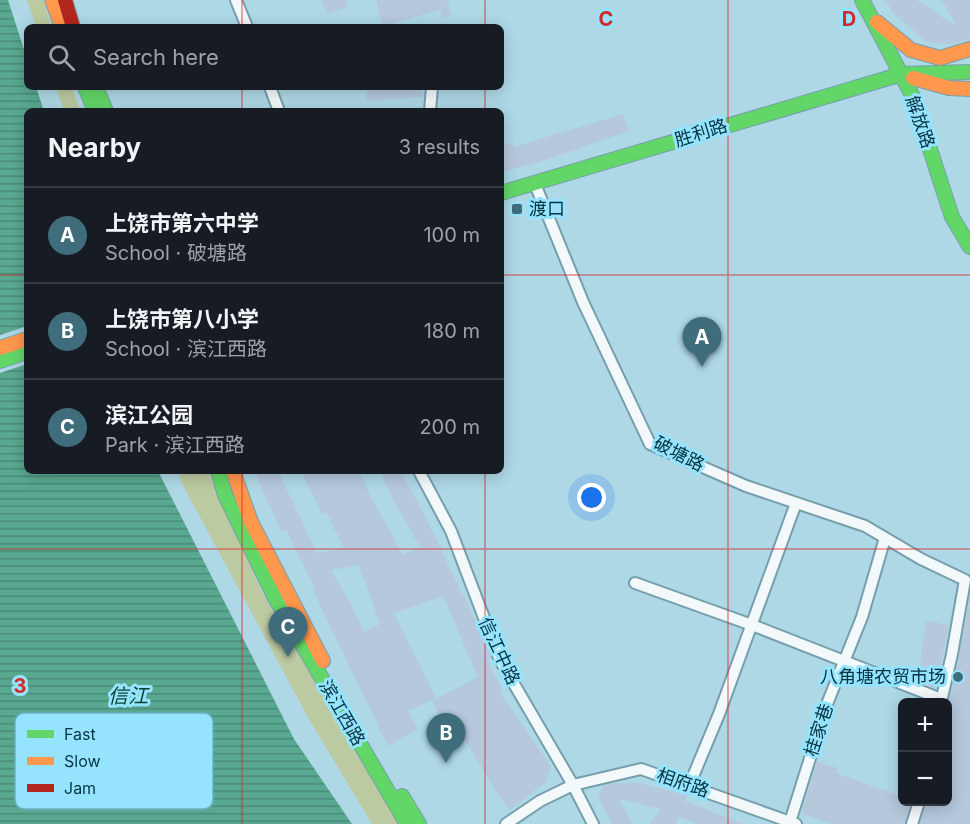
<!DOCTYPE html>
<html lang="en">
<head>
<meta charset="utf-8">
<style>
  body { margin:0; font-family:Inter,"Noto Sans SC",sans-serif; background:#20242c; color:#f1f3f6 }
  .controls { position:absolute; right:18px; bottom:18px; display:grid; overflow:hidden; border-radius:9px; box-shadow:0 3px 15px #0003 }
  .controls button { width:54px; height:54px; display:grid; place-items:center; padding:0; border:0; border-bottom:2px solid #363941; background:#171b24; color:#f1f3f6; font:30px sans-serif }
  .you { position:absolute; left:592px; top:498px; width:21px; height:21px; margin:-15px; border:4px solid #fff; border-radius:50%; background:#1a73e8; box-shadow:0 0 0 9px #1a73e833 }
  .badge { display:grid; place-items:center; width:39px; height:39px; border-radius:50%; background:#406d7b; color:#fff; font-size:20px; font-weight:700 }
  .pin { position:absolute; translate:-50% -50px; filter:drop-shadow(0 2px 3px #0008) }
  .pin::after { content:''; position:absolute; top:32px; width:21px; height:18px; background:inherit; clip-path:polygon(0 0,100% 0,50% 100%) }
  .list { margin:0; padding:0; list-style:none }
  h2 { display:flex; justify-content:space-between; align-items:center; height:78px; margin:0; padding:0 24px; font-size:26px }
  h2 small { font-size:20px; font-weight:400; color:#9ea1a6 }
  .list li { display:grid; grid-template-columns:39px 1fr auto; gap:18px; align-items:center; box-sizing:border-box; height:96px; padding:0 24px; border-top:2px solid #363941 }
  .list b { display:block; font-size:22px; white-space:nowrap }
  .list p { margin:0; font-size:20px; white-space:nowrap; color:#9ea1a6 }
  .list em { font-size:20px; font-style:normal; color:#9ea1a6 }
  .icon { flex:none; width:33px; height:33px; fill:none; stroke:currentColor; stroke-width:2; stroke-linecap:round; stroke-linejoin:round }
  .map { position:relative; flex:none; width:970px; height:824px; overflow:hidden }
  .search { position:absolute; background:#171b24; box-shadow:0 3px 15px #0003; left:24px; top:24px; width:480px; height:66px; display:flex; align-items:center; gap:15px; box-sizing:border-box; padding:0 21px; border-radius:9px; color:#9ea1a6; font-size:22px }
  .panel { position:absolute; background:#171b24; box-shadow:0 3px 15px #0003; left:24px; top:108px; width:480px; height:366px; border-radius:9px }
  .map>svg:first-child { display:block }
  .park { fill:#bccaa2 }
  .water { fill:url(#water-rules) }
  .pier { fill:#aed8e6 }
  .building { fill:#b5c8dc; fill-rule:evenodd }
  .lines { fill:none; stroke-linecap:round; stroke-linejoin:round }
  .street-casing { stroke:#769fac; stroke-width:14 }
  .fast-casing { stroke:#769fac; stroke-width:16 }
  .slow-casing { stroke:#769fac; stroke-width:16 }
  .jam-casing { stroke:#769fac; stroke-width:16 }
  .street { stroke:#f3f9fb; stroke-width:10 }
  .fast { stroke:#63d668; stroke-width:14 }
  .slow { stroke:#ff974d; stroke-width:14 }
  .jam { stroke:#b3261e; stroke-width:14 }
  .grid { fill:none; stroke:#d62828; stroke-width:1.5; stroke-opacity:0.55 }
  .poi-dot { fill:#406d7b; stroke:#96e3fe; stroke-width:2 }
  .labels { text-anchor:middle; stroke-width:6; stroke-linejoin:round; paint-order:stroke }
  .street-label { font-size:18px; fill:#053441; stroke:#96e3fe }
  .poi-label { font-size:18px; fill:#053441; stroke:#96e3fe; text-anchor:start }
  .water-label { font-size:20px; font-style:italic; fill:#053e29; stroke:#96e3fe }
  .key { fill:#96e3fe; stroke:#6aaec5; stroke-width:1.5 }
  .key-label { font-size:16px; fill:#053441 }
  .grid-label { font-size:20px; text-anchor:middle; font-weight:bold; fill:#d62828; stroke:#96e3fe; stroke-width:6; stroke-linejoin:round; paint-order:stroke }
</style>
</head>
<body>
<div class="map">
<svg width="970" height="824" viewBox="0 0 970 824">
  <defs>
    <pattern id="water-rules" width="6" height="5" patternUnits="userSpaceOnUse" patternTransform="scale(1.5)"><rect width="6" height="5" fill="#59a991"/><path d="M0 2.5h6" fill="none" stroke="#488a78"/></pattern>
  </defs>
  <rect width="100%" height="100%" fill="#aed8e6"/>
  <g class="park">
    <path d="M27,0H43L52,27H36Z"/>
    <path d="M56,87H72L80,111H64Z"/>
    <path d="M178,471H208L263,594L398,824H372L310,721L182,484Z"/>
  </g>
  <path class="water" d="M0,0H8L27,59V87H36L44,111H27V471H158L294,739L352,824H0Z"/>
  <path class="pier" d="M27,326V364L0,373V335Z"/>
  <g class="building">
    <path d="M322,0H346L348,7L326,13Z"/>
    <path d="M376,0H447L452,15L442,18L440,10L383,26Z"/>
    <path d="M886,0H917L956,26L942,0H970V39L948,45L926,41L892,12Z"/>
    <path d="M366,87H422L423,97L367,101Z"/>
    <path d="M623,114L629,131L533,164L501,172V145L513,143L514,147Z"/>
    <path d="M256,471H278L317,553L344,548L326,512L322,514L301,471H360L370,495L403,555L420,547L390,494L380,471H401L433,532L462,595H464L491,658L487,660L503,691L500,693L551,766L546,782L510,810L496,791L452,718L443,723L432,701L478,677L443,596L394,613L436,698L408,711L418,729L388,746L378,727L379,726L334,635L313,590L315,589L286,529L282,532L258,481ZM359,565L380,624L364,632L350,603L331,570Z"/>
    <path d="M970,595V824H920L926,801H948V705L959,656Z"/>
    <path d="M926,621L949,625L936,689L918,682Z"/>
    <path d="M817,762L838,768L836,773L903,797V801H911L905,824H832L801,813Z"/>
    <path d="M614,783H639L687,795L685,801L744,824H697L679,817L675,824H650L661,809L619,799L632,824H612L599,798L600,791L604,785Z"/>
  </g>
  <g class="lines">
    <g class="street-casing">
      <g id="street">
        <path d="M236,0L247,27"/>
        <path d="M270,87L279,111"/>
        <path d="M430,111L432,87"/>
        <path d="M535,184L583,302L650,444L746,486L865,526L921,559L965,580L952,654L941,702"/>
        <path d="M419,471L451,531L500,660L573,785L593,824"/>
        <path d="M635,583L752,625L941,699"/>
        <path d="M689,786L719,714L796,503"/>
        <path d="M790,822L827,704L862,617L885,538"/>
        <path d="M506,824L540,801L573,785L641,769L796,824"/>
        <path d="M912,824L919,802"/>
      </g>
    </g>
    <g class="fast-casing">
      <g id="fast">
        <path d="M862,0L913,97L952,217L970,247"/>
        <path d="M85,87L95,111"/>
        <path d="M96,87L106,111"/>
        <path d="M501,193L902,74L970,72"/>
        <path d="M0,361L27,352"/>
        <path d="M218,471L225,495L275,598L407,824"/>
        <path d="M402,796L419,824"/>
      </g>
    </g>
    <g class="slow-casing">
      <g id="slow">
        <path d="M52,0L62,27"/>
        <path d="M877,22L911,50L940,58L970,49"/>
        <path d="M913,78L949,88L970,89"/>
        <path d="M0,348L27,339"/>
        <path d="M233,471L251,522L323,661"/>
      </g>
    </g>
    <g class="jam-casing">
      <path id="jam" d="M65,0L73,27"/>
    </g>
    <use href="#street" class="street"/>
    <use href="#fast" class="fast"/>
    <use href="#slow" class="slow"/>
    <use href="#jam" class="jam"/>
  </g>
  <path class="grid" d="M242,0V27M485,0V27M728,0V824M242,87V111M485,87V111M0,275H27M501,275H970M242,471V824M485,471V824M0,549H970"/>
  <g class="poi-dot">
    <rect x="511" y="203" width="12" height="12" rx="3"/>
    <circle cx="958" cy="677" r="6"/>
  </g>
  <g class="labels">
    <g class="street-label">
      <text transform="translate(920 122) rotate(71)" y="6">解放路</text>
      <text transform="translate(701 133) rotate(-17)" y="6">胜利路</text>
      <text transform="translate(679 454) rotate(27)" y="6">破塘路</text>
      <text transform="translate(499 651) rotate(65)" y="6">信江中路</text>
      <text transform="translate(342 713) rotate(60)" y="6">滨江西路</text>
      <text transform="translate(819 730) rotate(-72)" y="6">桂家巷</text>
      <text transform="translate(683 783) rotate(19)" y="6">相府路</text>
    </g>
    <g class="poi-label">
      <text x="529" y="215">渡口</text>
      <text x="946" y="683" text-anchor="end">八角塘农贸市场</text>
    </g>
    <g class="water-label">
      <text x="128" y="703">信江</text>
    </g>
  </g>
  <rect x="15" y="713" width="198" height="96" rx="9" class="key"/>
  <rect x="27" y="730" width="27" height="8" fill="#63d668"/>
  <rect x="27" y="757" width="27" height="8" fill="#ff974d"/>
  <rect x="27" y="784" width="27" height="8" fill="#b3261e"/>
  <g class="key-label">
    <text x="64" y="740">Fast</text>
    <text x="64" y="767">Slow</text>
    <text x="64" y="794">Jam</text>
  </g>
  <g class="grid-label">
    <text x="606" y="26">C</text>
    <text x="849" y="26">D</text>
    <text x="20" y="693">3</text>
  </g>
</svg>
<div class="controls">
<button>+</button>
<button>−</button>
</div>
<div class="you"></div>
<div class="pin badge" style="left:702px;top:367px">A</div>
<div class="pin badge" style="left:446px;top:763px">B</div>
<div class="pin badge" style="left:288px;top:657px">C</div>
<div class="search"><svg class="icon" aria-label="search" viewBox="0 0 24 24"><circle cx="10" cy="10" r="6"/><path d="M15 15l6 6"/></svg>Search here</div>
<section class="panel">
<h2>Nearby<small>3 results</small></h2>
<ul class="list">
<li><span class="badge">A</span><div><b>上饶市第六中学</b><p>School · 破塘路</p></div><em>100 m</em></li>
<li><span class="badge">B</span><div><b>上饶市第八小学</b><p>School · 滨江西路</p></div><em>180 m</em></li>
<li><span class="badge">C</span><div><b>滨江公园</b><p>Park · 滨江西路</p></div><em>200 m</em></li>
</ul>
</section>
</div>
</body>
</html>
